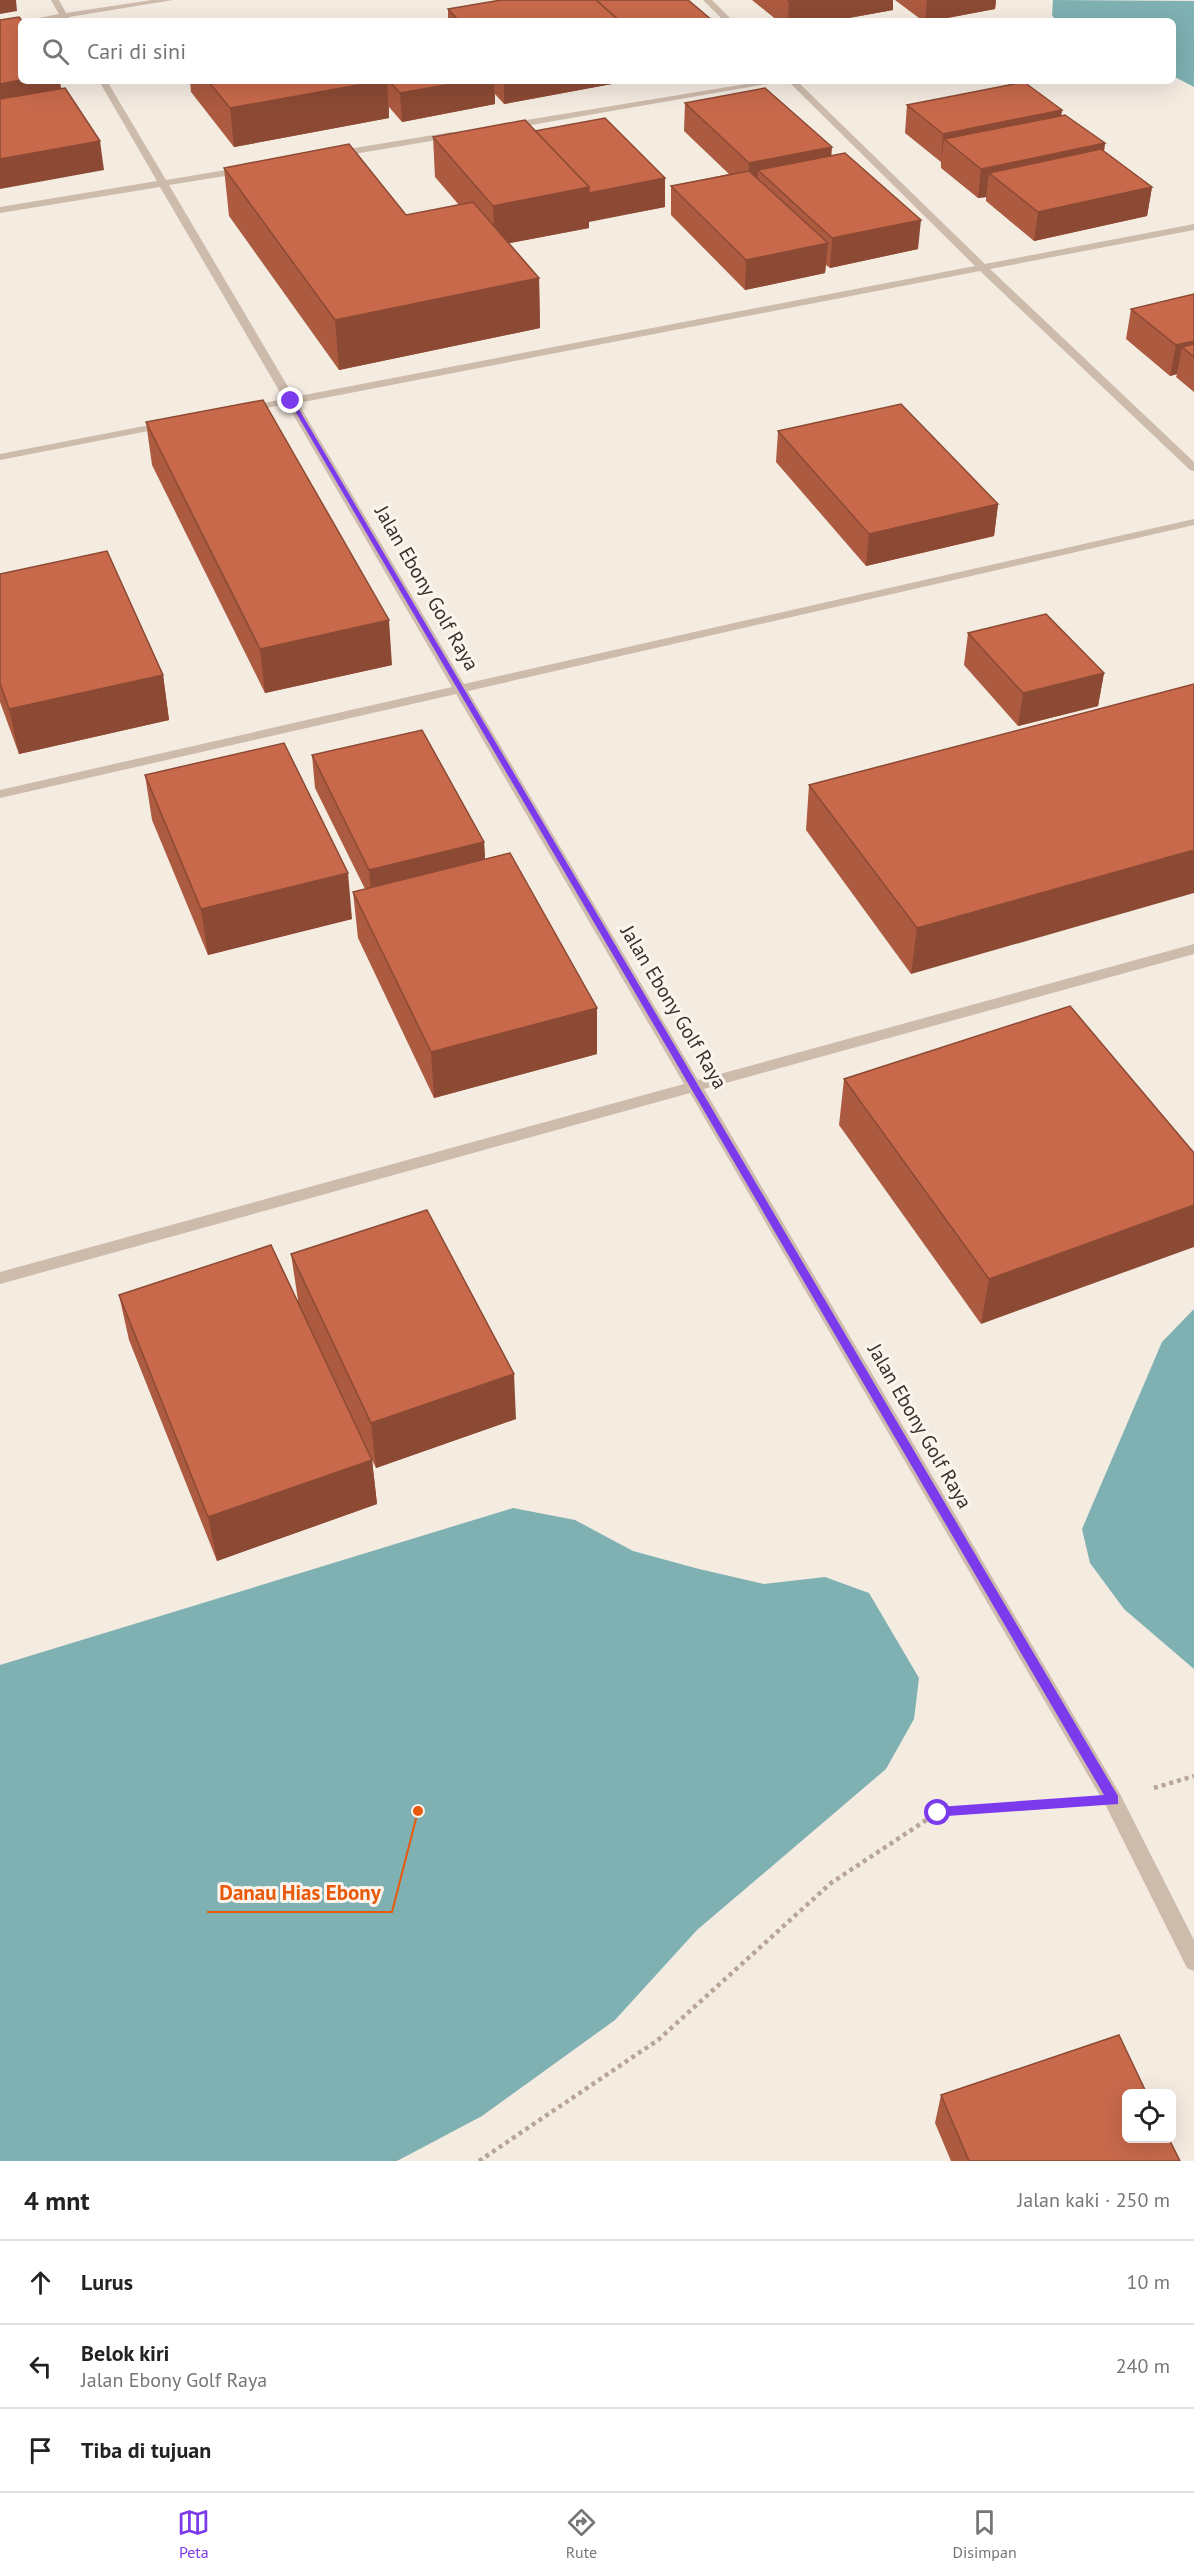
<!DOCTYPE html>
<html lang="id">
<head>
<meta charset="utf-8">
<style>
  body { margin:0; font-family:"PT Sans",sans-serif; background:#f2f2f2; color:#222 }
  .controls { position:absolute; right:18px; bottom:18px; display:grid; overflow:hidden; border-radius:9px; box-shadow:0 6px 24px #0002 }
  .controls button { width:54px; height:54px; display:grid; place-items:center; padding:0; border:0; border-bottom:2px solid #e0e0e0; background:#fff; color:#222; font:30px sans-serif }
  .stop { position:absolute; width:18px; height:18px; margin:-14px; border:4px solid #7c3aed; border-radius:50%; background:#fff }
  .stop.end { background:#7c3aed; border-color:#fff; box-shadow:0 2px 6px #0008 }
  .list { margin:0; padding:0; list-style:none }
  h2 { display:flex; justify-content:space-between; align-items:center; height:78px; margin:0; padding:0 24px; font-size:26px }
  h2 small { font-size:20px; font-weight:400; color:#767676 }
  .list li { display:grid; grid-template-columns:39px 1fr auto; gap:18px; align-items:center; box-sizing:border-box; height:84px; padding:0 24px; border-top:2px solid #e0e0e0 }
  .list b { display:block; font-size:22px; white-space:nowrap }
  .list p { margin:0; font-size:20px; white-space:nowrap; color:#767676 }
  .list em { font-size:20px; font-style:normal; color:#767676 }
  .icon { flex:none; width:33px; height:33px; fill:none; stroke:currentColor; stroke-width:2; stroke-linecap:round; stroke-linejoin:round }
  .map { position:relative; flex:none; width:1194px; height:2161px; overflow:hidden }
  .search { position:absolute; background:#fff; box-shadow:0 6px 24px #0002; left:18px; right:18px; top:18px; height:66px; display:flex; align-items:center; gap:15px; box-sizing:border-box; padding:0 21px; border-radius:9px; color:#767676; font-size:22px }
  .sheet { height:330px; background:#fff }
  nav { display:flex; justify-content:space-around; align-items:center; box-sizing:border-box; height:84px; border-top:2px solid #e0e0e0; background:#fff; font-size:16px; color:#767676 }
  nav a { display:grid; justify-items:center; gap:3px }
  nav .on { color:#7c3aed }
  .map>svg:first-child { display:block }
  .water { fill:#7fb0b2 }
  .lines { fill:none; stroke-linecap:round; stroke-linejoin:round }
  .path { stroke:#b9a596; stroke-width:4.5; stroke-dasharray:4 4; stroke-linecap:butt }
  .minor { fill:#cdbbac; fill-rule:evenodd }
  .wall { fill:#ac5a40 }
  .shaded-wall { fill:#8c4a34 }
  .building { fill:#c8694b; stroke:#8c4a34; stroke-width:1.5 }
  .route { fill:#7c3aed }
  .labels { text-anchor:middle; stroke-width:6; stroke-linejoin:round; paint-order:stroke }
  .street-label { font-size:20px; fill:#3b302b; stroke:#fbf5ee }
  .leader { fill:none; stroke:#e8590c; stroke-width:2 }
  .callout-dot { fill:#e8590c; stroke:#fbf5ee; stroke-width:2 }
  .callout-label { font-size:21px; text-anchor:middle; font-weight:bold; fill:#e8590c; stroke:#fbf5ee; stroke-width:6; stroke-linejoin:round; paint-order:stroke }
</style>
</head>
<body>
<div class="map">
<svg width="1194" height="2161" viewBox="0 0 1194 2161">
  <rect width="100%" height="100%" fill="#f4ebe1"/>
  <g class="water">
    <path d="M1053,0L1194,1V87L1173,76V21H1056L1052,15Z"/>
    <path d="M1194,1309V1669L1124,1609L1090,1563L1082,1529L1162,1342Z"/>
    <path d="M513,1508L575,1520L633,1551L699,1569L764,1584L825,1577L869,1593L919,1678L914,1719L886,1769L697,1930L615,2020L482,2116L397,2161H0V1665Z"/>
  </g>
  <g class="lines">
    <g class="path">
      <path d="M1154,1788L1194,1776"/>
      <path d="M479,2161L658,2040L831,1883L937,1813L1065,1803"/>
    </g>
    <g class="minor">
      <path d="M51,0H59L66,13L152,0H173L69,17L71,21H63L61,18L23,21L59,14Z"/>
      <path d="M703,0H712L733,21H724Z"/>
      <path d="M99,81H107L166,180L244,167L249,170L244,173L169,185L294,397L975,266L788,81H797L985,264L1194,224V230L990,269L1194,462V471L1190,470L980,271L298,403L464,684L1194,519V525L468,691L698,1080L1194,944V954L704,1089L1120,1794L1194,1940V1971L1187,1968L1106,1806L690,1093L0,1284V1272L684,1084L456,694L0,798V790L452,687L287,404L247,412L242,409L247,406L284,399L160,187L0,213V207L157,181Z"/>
      <path d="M764,81H784L508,129L503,126L508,123Z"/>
      <path d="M452,132L457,135L455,137L336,157L331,154L336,151Z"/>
      <path d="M165,422L169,423V427L0,460V454Z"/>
    </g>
  </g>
  <g class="wall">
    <path d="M752,0H893V10L832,21H778Z"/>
    <path d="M895,0H996L995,9L931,21H923Z"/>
    <path d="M448,9L713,21H448Z"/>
    <path d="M190,81H628L504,104L495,94V104L402,122L389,107V118L234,147L191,92Z"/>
    <path d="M685,103L831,156L918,249L830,268L826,265L825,273L745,290L671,215V186L729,174L684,131Z"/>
    <path d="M907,105L1062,110L1061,115L1105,143L1104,151L1152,187L1147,216L1034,241L986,201V197L978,198L941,168V162L905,133Z"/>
    <path d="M535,131L665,178V207L589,221V228L509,243L539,278L540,328L339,370L229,216L224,168L406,215L459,205L435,177L433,137Z"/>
    <path d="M1194,294V392L1176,377L1177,374L1170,376L1126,339L1131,309Z"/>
    <path d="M146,422L392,665L265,693L152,465Z"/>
    <path d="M778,431L998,504L994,536L866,566L776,462Z"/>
    <path d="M0,574L163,675L169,720L19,754L0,702Z"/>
    <path d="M968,633L1104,673L1098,706L1018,726L964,665Z"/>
    <path d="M1194,684L911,974L806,830L809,785Z"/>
    <path d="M312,755L484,842L485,860L597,1054L434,1098L358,938L353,892L365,889L315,788Z"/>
    <path d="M145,775L352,919L208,955L152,820Z"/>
    <path d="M1070,1006L981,1324L839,1125L844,1079Z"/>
    <path d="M291,1254L516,1419L376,1468L372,1460L377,1504L217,1561L129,1340L119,1295L298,1300Z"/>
    <path d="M941,2095L1180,2161H951L935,2123Z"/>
  </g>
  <g class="shaded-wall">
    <path d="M0,0H16L17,11L0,14Z"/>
    <path d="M800,0H893V10L832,21H788L789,2Z"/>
    <path d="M927,0H996L995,9L931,21H925Z"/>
    <path d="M21,80L60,81L65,112L0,124V84Z"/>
    <path d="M380,81H387L389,118L234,147L230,108Z"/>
    <path d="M468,81H494L495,104L402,122L400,93Z"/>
    <path d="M504,81H628L504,104Z"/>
    <path d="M1062,110L1058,138L944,139L941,162L943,134Z"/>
    <path d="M100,141L104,170L0,189V159Z"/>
    <path d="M1105,143L1101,172L989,173L986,197L978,198L981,169Z"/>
    <path d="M832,147L830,175L758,170L757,190L748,192L749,163Z"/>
    <path d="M665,178V207L589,222V193Z"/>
    <path d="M589,187V228L495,246L493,206Z"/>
    <path d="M1152,187L1147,216L1034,241L1038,212Z"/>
    <path d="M921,220L918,249L830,268L832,238Z"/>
    <path d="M828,243L825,273L745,290L746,260Z"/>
    <path d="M539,278L540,328L339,370L335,320Z"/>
    <path d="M1194,341V357L1182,347L1177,374L1170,376L1176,345Z"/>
    <path d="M998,504L994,536L866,566L869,534Z"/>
    <path d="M389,620L392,665L265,693L260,649Z"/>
    <path d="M1104,673L1098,706L1018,726L1023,693Z"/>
    <path d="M163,675L169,720L19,754L9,709Z"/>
    <path d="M484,842L486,875L372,903L369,870Z"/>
    <path d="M1194,850V893L911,974L917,928Z"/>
    <path d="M348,873L352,919L208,955L201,909Z"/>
    <path d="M597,1008V1054L434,1098L431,1052Z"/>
    <path d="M1194,1205V1247L981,1324L989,1279Z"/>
    <path d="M514,1374L516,1419L376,1468L371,1423Z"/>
    <path d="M372,1460L377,1504L217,1561L208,1517Z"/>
  </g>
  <g class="building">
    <path d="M501,0H596L620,21H459L448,9Z"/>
    <path d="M596,0H688L713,21H620Z"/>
    <path d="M787,0H800L789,2Z"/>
    <path d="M19,17L22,21H21V80L0,84V20Z"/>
    <path d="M437,19L439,21H425Z"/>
    <path d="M208,81H380L230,108Z"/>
    <path d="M389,81H468L400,93Z"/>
    <path d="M1024,82L1062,110L943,134L907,105Z"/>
    <path d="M65,88L100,141L0,159V99Z"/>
    <path d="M765,88L832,147L749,163L685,103Z"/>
    <path d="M1065,115L1105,143L981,169L944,139Z"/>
    <path d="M605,118L665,178L589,193V187L535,131Z"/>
    <path d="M525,120L589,187L493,206L433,137Z"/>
    <path d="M349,144L406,215L473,202L539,278L335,320L224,168Z"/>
    <path d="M1101,149L1152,187L1038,212L989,173Z"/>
    <path d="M845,153L921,220L832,238L758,170Z"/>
    <path d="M749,171L828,243L746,260L671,186Z"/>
    <path d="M1194,294V341L1176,345L1131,309Z"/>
    <path d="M1194,344V357L1182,347Z"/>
    <path d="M263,400L389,620L260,649L146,422Z"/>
    <path d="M901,404L998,504L869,534L778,431Z"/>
    <path d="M107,551L163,675L9,709L0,683V574Z"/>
    <path d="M1046,614L1104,673L1023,693L968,633Z"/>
    <path d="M1194,684V850L917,928L809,785Z"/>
    <path d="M422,730L484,842L369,870L312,755Z"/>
    <path d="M284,743L348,873L201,909L145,775Z"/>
    <path d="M510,853L597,1008L431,1052L353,892Z"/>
    <path d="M1070,1006L1194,1153V1205L989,1279L844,1079Z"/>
    <path d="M427,1210L514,1374L371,1423L291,1254Z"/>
    <path d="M271,1245L372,1460L208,1517L119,1295Z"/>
    <path d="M1119,2035L1147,2094H1126V2139H1169L1180,2161H969L941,2095Z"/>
  </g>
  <path class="route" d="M288,399L294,401L1118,1796V1804L933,1817V1809L938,1807L1104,1795Z"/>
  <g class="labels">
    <g class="street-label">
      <text transform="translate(427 588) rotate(60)" y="7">Jalan Ebony Golf Raya</text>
      <text transform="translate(674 1007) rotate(59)" y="7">Jalan Ebony Golf Raya</text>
      <text transform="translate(920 1426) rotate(60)" y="7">Jalan Ebony Golf Raya</text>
    </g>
  </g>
  <path class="leader" d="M418 1811L392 1912H207"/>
  <circle class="callout-dot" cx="418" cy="1811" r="6"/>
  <g class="callout-label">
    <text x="300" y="1900">Danau Hias Ebony</text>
  </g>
</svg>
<div class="controls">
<button><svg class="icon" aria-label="locate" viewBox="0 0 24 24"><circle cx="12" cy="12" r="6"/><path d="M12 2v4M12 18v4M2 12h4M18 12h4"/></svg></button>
</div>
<div class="stop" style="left:938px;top:1813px"></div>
<div class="stop end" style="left:291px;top:401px"></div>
<div class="search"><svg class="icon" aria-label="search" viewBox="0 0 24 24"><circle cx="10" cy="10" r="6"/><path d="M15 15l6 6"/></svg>Cari di sini</div>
</div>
<section class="sheet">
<h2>4 mnt<small>Jalan kaki · 250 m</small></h2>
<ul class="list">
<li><svg class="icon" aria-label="ahead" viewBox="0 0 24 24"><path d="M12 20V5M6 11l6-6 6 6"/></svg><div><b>Lurus</b></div><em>10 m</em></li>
<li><svg class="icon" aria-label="left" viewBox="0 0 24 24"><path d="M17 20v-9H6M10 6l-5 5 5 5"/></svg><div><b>Belok kiri</b><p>Jalan Ebony Golf Raya</p></div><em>240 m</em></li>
<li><svg class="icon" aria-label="arrive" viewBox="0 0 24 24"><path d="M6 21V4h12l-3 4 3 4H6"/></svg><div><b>Tiba di tujuan</b></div></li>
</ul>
</section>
<nav>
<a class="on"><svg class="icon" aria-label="map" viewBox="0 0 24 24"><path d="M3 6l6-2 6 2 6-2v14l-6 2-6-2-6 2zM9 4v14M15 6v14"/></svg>Peta</a>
<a><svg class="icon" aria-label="directions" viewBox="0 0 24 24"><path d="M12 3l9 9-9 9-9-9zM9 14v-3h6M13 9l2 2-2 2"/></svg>Rute</a>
<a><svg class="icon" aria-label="saved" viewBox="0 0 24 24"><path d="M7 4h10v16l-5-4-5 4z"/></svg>Disimpan</a>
</nav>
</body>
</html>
